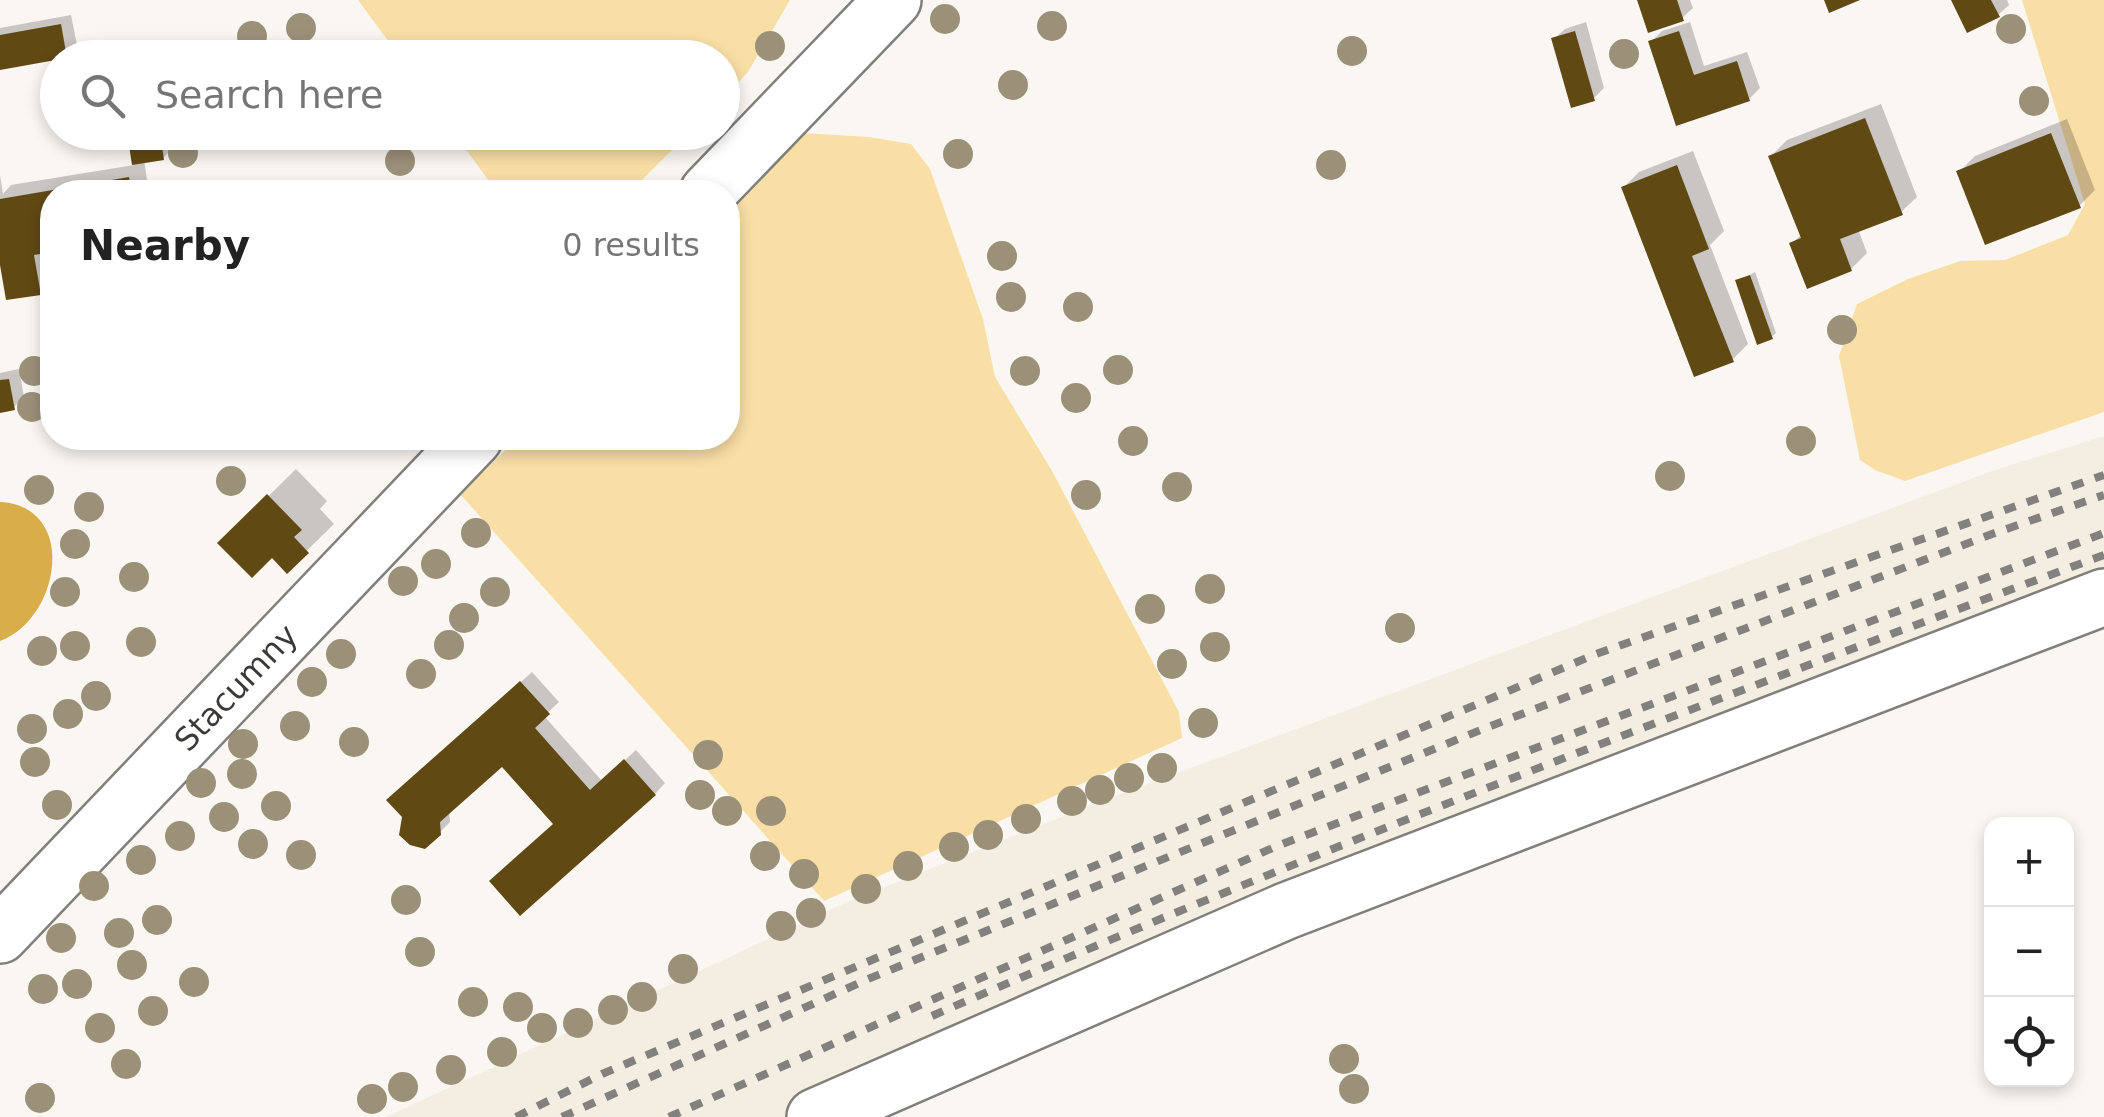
<!DOCTYPE html>
<html lang="en">
<head>
<meta charset="utf-8">
<style>
  body { margin:0; font-family:"DejaVu Sans",sans-serif; background:#f6f6f6; color:#222 }
  .controls { position:absolute; right:30px; bottom:30px; display:grid; overflow:hidden; border-radius:20px; box-shadow:0 5px 15px #0003 }
  .controls button { width:90px; height:90px; display:grid; place-items:center; padding:0; border:0; border-bottom:2px solid #e0e0e0; background:#fff; color:#222; font:50px sans-serif }
  .list { margin:0; padding:0; list-style:none }
  h2 { display:flex; justify-content:space-between; align-items:center; height:130px; margin:0; padding:0 40px; font-size:42px }
  h2 small { font-size:32px; font-weight:400; color:#767676 }
  .icon { flex:none; width:55px; height:55px; fill:none; stroke:currentColor; stroke-width:2; stroke-linecap:round; stroke-linejoin:round }
  .map { position:relative; flex:none; width:2104px; height:1117px; overflow:hidden }
  .search { position:absolute; background:#fff; box-shadow:0 5px 15px #0003; left:40px; top:40px; width:700px; height:110px; display:flex; align-items:center; gap:25px; box-sizing:border-box; padding:0 35px; border-radius:55px; color:#767676; font-size:38px }
  .panel { position:absolute; background:#fff; box-shadow:0 5px 15px #0003; left:40px; top:180px; width:700px; height:270px; border-radius:40px }
  .map>svg:first-child { display:block }
  .built { fill:#f3ede2 }
  .green { fill:#f9dea6 }
  .water { fill:#d9ad4a }
  .shadow { fill:#0003 }
  .building { fill:#614914 }
  .lines { fill:none; stroke-linecap:round; stroke-linejoin:round }
  .minor-casing { stroke:#817f7b; stroke-width:60 }
  .minor { stroke:#fff; stroke-width:55 }
  .rail { stroke:#83817e; stroke-width:8; stroke-dasharray:12 12; stroke-linecap:butt }
  .tree { fill:#9b9078 }
  .labels { text-anchor:middle; stroke-width:10; stroke-linejoin:round; paint-order:stroke }
  .street-label { font-size:32px; fill:#3b3a38; stroke:#faf7f3 }
</style>
</head>
<body>
<div class="map">
<svg width="2104" height="1117" viewBox="0 0 2104 1117">
  <rect width="100%" height="100%" fill="#faf7f3"/>
  <path class="built" d="M2104,436V616L1296,933L866,1117H386L847,902L1099,802L1995,470Z"/>
  <g class="green">
    <path d="M358,0H790L748,72L723,99L722,58L400,57Z"/>
    <path d="M2022,0H2104V412L1905,481L1875,470L1860,460L1839,356L1857,304L1908,279L1960,261L2005,260L2068,235L2085,204Z"/>
    <path d="M454,133H689L630,192H497Z"/>
    <path d="M803,133L869,137L911,144L930,169L983,319L995,377L1052,471L1179,712L1182,738L824,901L460,494L518,438H728V213Z"/>
  </g>
  <path class="water" d="M0,502C78,506 61,618 0,641Z"/>
  <g class="shadow">
    <path d="M1639,0H1690L1693,8L1682,18Z"/>
    <path d="M1954,0H2007L2009,5L1998,15Z"/>
    <path d="M71,15L77,45L66,56L0,68V28Z"/>
    <path d="M1586,22L1604,88L1594,98L1554,39L1565,29Z"/>
    <path d="M1690,22L1704,66L1747,52L1760,88L1749,99L1678,123L1651,42L1662,31Z"/>
    <path d="M1881,104L1917,197L1901,212L1858,229L1867,253L1851,269L1792,243L1802,234L1771,156L1787,140Z"/>
    <path d="M2067,119L2095,190L2080,205L1959,172L1975,156Z"/>
    <path d="M129,132H172L174,147L163,158L144,160L149,192H52V279L40,292L0,250V175L3,194L11,185L134,165Z"/>
    <path d="M1693,151L1724,231L1710,245L1748,344L1732,360L1623,188L1639,172Z"/>
    <path d="M1755,272L1776,333L1771,337L1738,281Z"/>
    <path d="M19,369L24,397L13,408L0,410V373Z"/>
    <path d="M296,469L327,501L320,509L334,524L287,570L272,554L221,543Z"/>
    <path d="M532,672L559,702L544,716L602,781L636,750L665,783L655,794L556,824L502,763L449,810L450,822L439,833L404,816L400,790Z"/>
  </g>
  <g class="building">
    <path d="M1637,0H1677L1684,21L1648,33Z"/>
    <path d="M1824,0H1860L1829,13Z"/>
    <path d="M1951,0H1991L2000,17L1967,33Z"/>
    <path d="M61,24L67,58L0,70V35Z"/>
    <path d="M1575,31L1595,101L1571,108L1551,38Z"/>
    <path d="M1679,31L1694,75L1737,61L1750,101L1676,126L1648,41Z"/>
    <path d="M1865,118L1903,215L1840,239L1852,271L1807,289L1789,243L1801,238L1768,156Z"/>
    <path d="M127,132H160L164,160L132,165Z"/>
    <path d="M2051,133L2081,208L1985,245L1956,171Z"/>
    <path d="M1677,165L1709,249L1692,256L1734,362L1694,377L1621,187Z"/>
    <path d="M129,177L131,192H52V252L34,255L41,295L6,300L0,265V199Z"/>
    <path d="M1750,275L1773,339L1757,345L1735,280Z"/>
    <path d="M9,379L15,410L0,413V380Z"/>
    <path d="M267,494L302,530L294,537L309,553L287,574L272,558L252,578L217,543Z"/>
    <path d="M520,681L550,714L535,728L590,790L624,759L656,795L520,916L489,881L553,824L502,767L440,822L441,835L425,849L410,845L399,835L402,817L386,800Z"/>
  </g>
  <g class="lines">
    <g class="minor-casing">
      <g id="minor">
        <path d="M708,192L893,0"/>
        <path id="s1" d="M0,935L474,438"/>
        <path d="M815,1117L1286,911L2104,597"/>
      </g>
    </g>
    <use href="#minor" class="minor"/>
    <g class="rail">
      <path d="M932,1016C1317,848 1710,701 2104,555"/>
      <path d="M516,1117L602,1074L1596,654L2104,475"/>
      <path d="M562,1117L868,979L1488,727L1992,534L2104,495"/>
      <path d="M669,1117L1277,846L2104,533"/>
    </g>
  </g>
  <g class="tree">
    <circle cx="945" cy="19" r="15"/>
    <circle cx="1052" cy="26" r="15"/>
    <circle cx="301" cy="28" r="15"/>
    <circle cx="2011" cy="29" r="15"/>
    <circle cx="252" cy="36" r="15"/>
    <circle cx="770" cy="46" r="15"/>
    <circle cx="1352" cy="51" r="15"/>
    <circle cx="1624" cy="54" r="15"/>
    <circle cx="1013" cy="85" r="15"/>
    <circle cx="2034" cy="101" r="15"/>
    <circle cx="183" cy="153" r="15"/>
    <circle cx="958" cy="154" r="15"/>
    <circle cx="400" cy="161" r="15"/>
    <circle cx="1331" cy="165" r="15"/>
    <circle cx="1002" cy="256" r="15"/>
    <circle cx="1011" cy="297" r="15"/>
    <circle cx="1078" cy="307" r="15"/>
    <circle cx="1842" cy="330" r="15"/>
    <circle cx="1118" cy="370" r="15"/>
    <circle cx="34" cy="371" r="15"/>
    <circle cx="1025" cy="371" r="15"/>
    <circle cx="1076" cy="398" r="15"/>
    <circle cx="32" cy="407" r="15"/>
    <circle cx="1133" cy="441" r="15"/>
    <circle cx="1801" cy="441" r="15"/>
    <circle cx="1670" cy="476" r="15"/>
    <circle cx="231" cy="481" r="15"/>
    <circle cx="1177" cy="487" r="15"/>
    <circle cx="39" cy="490" r="15"/>
    <circle cx="1086" cy="495" r="15"/>
    <circle cx="89" cy="507" r="15"/>
    <circle cx="476" cy="533" r="15"/>
    <circle cx="75" cy="544" r="15"/>
    <circle cx="436" cy="564" r="15"/>
    <circle cx="134" cy="577" r="15"/>
    <circle cx="403" cy="581" r="15"/>
    <circle cx="1210" cy="589" r="15"/>
    <circle cx="65" cy="592" r="15"/>
    <circle cx="495" cy="592" r="15"/>
    <circle cx="1150" cy="609" r="15"/>
    <circle cx="464" cy="618" r="15"/>
    <circle cx="1400" cy="628" r="15"/>
    <circle cx="141" cy="642" r="15"/>
    <circle cx="449" cy="645" r="15"/>
    <circle cx="75" cy="646" r="15"/>
    <circle cx="1215" cy="647" r="15"/>
    <circle cx="42" cy="651" r="15"/>
    <circle cx="341" cy="654" r="15"/>
    <circle cx="1172" cy="664" r="15"/>
    <circle cx="421" cy="674" r="15"/>
    <circle cx="312" cy="682" r="15"/>
    <circle cx="96" cy="696" r="15"/>
    <circle cx="68" cy="714" r="15"/>
    <circle cx="1203" cy="723" r="15"/>
    <circle cx="295" cy="726" r="15"/>
    <circle cx="32" cy="729" r="15"/>
    <circle cx="354" cy="742" r="15"/>
    <circle cx="243" cy="744" r="15"/>
    <circle cx="708" cy="755" r="15"/>
    <circle cx="35" cy="762" r="15"/>
    <circle cx="1162" cy="768" r="15"/>
    <circle cx="242" cy="774" r="15"/>
    <circle cx="1129" cy="778" r="15"/>
    <circle cx="201" cy="783" r="15"/>
    <circle cx="1100" cy="790" r="15"/>
    <circle cx="700" cy="795" r="15"/>
    <circle cx="1072" cy="801" r="15"/>
    <circle cx="57" cy="805" r="15"/>
    <circle cx="276" cy="806" r="15"/>
    <circle cx="727" cy="811" r="15"/>
    <circle cx="771" cy="811" r="15"/>
    <circle cx="224" cy="817" r="15"/>
    <circle cx="1026" cy="819" r="15"/>
    <circle cx="988" cy="835" r="15"/>
    <circle cx="180" cy="836" r="15"/>
    <circle cx="253" cy="844" r="15"/>
    <circle cx="954" cy="847" r="15"/>
    <circle cx="301" cy="855" r="15"/>
    <circle cx="765" cy="856" r="15"/>
    <circle cx="141" cy="860" r="15"/>
    <circle cx="908" cy="866" r="15"/>
    <circle cx="804" cy="874" r="15"/>
    <circle cx="94" cy="886" r="15"/>
    <circle cx="866" cy="889" r="15"/>
    <circle cx="406" cy="900" r="15"/>
    <circle cx="811" cy="913" r="15"/>
    <circle cx="157" cy="920" r="15"/>
    <circle cx="781" cy="926" r="15"/>
    <circle cx="119" cy="933" r="15"/>
    <circle cx="61" cy="938" r="15"/>
    <circle cx="420" cy="952" r="15"/>
    <circle cx="132" cy="965" r="15"/>
    <circle cx="683" cy="969" r="15"/>
    <circle cx="194" cy="982" r="15"/>
    <circle cx="77" cy="984" r="15"/>
    <circle cx="43" cy="989" r="15"/>
    <circle cx="642" cy="997" r="15"/>
    <circle cx="473" cy="1002" r="15"/>
    <circle cx="518" cy="1007" r="15"/>
    <circle cx="613" cy="1010" r="15"/>
    <circle cx="153" cy="1011" r="15"/>
    <circle cx="578" cy="1023" r="15"/>
    <circle cx="100" cy="1028" r="15"/>
    <circle cx="542" cy="1028" r="15"/>
    <circle cx="502" cy="1052" r="15"/>
    <circle cx="1344" cy="1059" r="15"/>
    <circle cx="126" cy="1064" r="15"/>
    <circle cx="451" cy="1070" r="15"/>
    <circle cx="403" cy="1087" r="15"/>
    <circle cx="1354" cy="1089" r="15"/>
    <circle cx="40" cy="1098" r="15"/>
    <circle cx="372" cy="1099" r="15"/>
  </g>
  <g class="labels">
    <g class="street-label">
      <text dy="11" stroke="none"><textPath href="#s1" startOffset="342">Stacumny</textPath></text>
    </g>
  </g>
</svg>
<div class="controls">
<button>+</button>
<button>−</button>
<button><svg class="icon" aria-label="locate" viewBox="0 0 24 24"><circle cx="12" cy="12" r="6"/><path d="M12 2v4M12 18v4M2 12h4M18 12h4"/></svg></button>
</div>
<div class="search"><svg class="icon" aria-label="search" viewBox="0 0 24 24"><circle cx="10" cy="10" r="6"/><path d="M15 15l6 6"/></svg>Search here</div>
<section class="panel">
<h2>Nearby<small>0 results</small></h2>
<ul class="list">
</ul>
</section>
</div>
</body>
</html>
